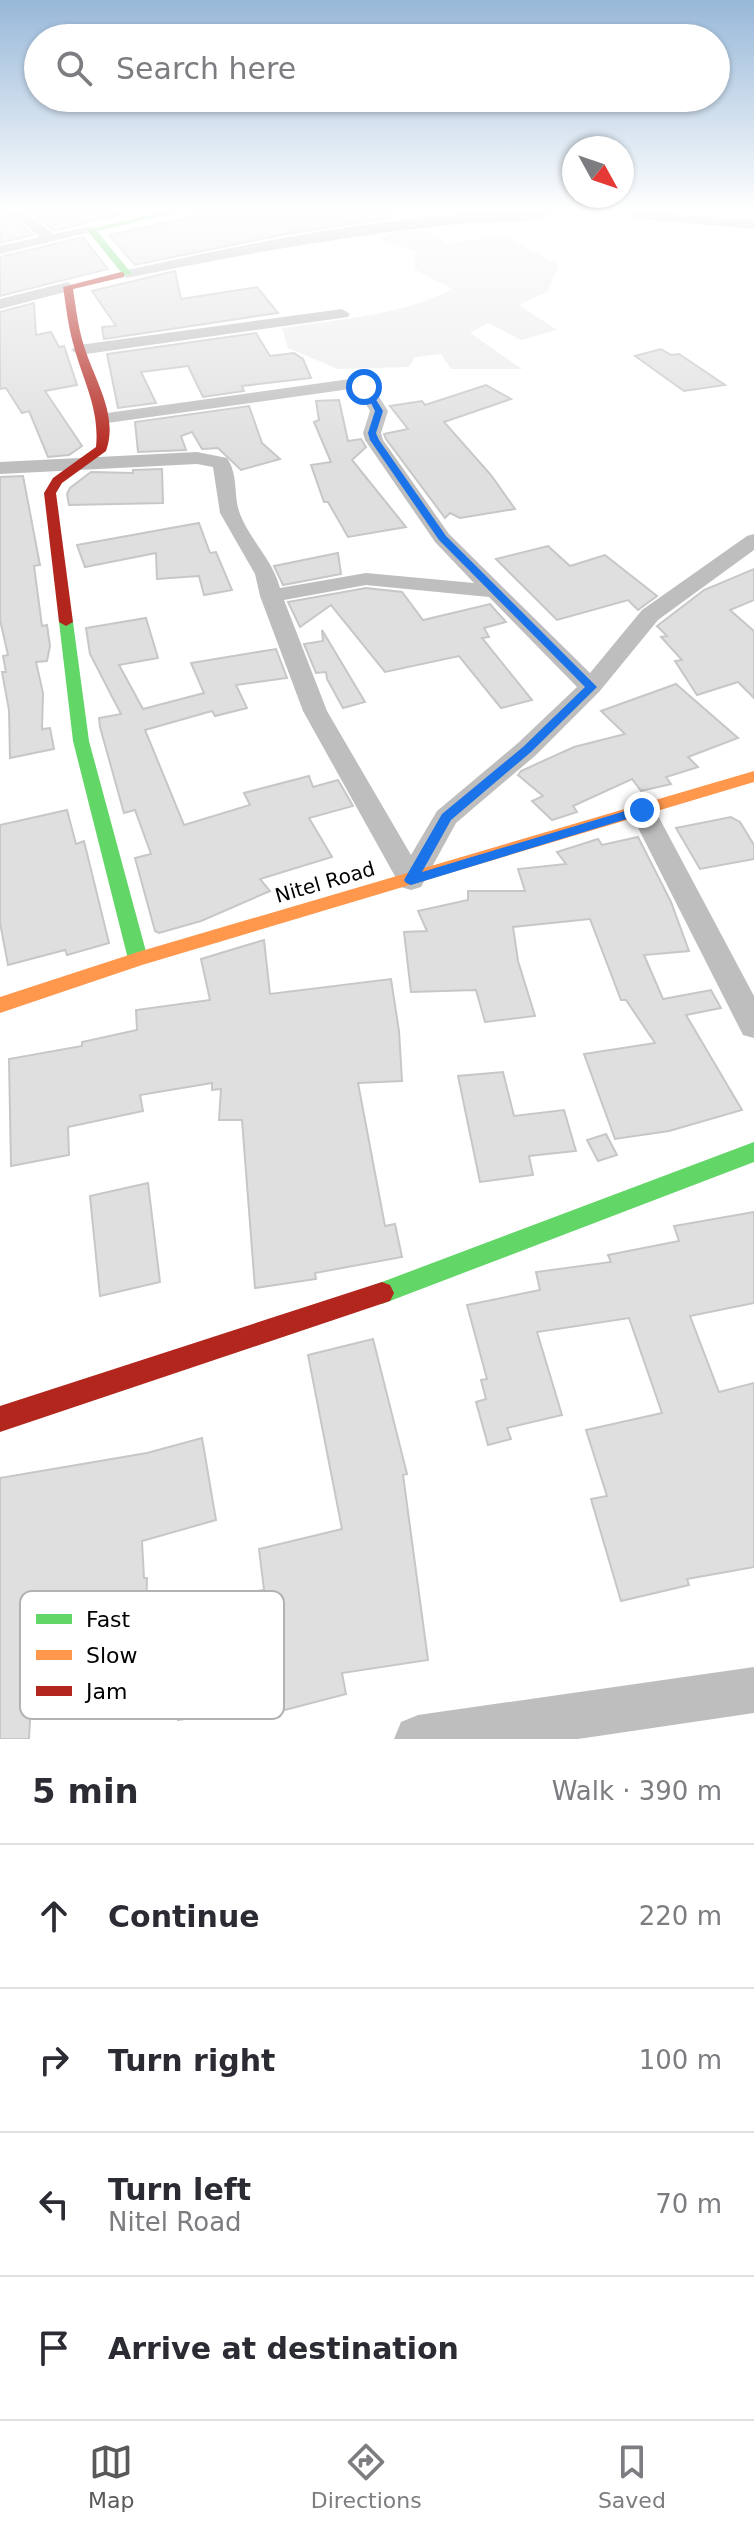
<!DOCTYPE html>
<html lang="en">
<head>
<meta charset="utf-8">
<style>
  body { margin:0; font-family:"DejaVu Sans",sans-serif; background:#f7f7f7; color:#2b2b33 }
  .compass { position:absolute; left:562px; top:136px; width:72px; height:72px; border-radius:50%; background:#fff; box-shadow:0 2px 6px #0004; rotate:130deg }
  .stop { position:absolute; width:24px; height:24px; margin:-18px; border:6px solid #1a73e8; border-radius:50%; background:#fff }
  .stop.end { background:#1a73e8; border-color:#fff; box-shadow:0 2px 8px #0008 }
  .list { margin:0; padding:0; list-style:none }
  h2 { display:flex; justify-content:space-between; align-items:center; height:104px; margin:0; padding:0 32px; font-size:34px }
  h2 small { font-size:26px; font-weight:400; color:#7c7c81 }
  .list li { display:grid; grid-template-columns:52px 1fr auto; gap:24px; align-items:center; box-sizing:border-box; height:144px; padding:0 32px; border-top:2px solid #e1e1e2 }
  .list b { display:block; font-size:30px; white-space:nowrap }
  .list p { margin:0; font-size:26px; white-space:nowrap; color:#7c7c81 }
  .list em { font-size:26px; font-style:normal; color:#7c7c81 }
  .icon { flex:none; width:44px; height:44px; fill:none; stroke:currentColor; stroke-width:2; stroke-linecap:round; stroke-linejoin:round }
  .map { position:relative; flex:none; width:754px; height:1739px; overflow:hidden }
  .search { position:absolute; background:#fff; box-shadow:0 2px 6px #0004; left:24px; right:24px; top:24px; height:88px; display:flex; align-items:center; gap:20px; box-sizing:border-box; padding:0 28px; border-radius:44px; color:#7c7c81; font-size:30px }
  .sheet { height:680px; background:#fff }
  nav { display:flex; justify-content:space-around; align-items:center; box-sizing:border-box; height:112px; border-top:2px solid #e1e1e2; background:#fff; font-size:22px; color:#7c7c81 }
  nav a { display:grid; justify-items:center; gap:4px }
  nav .on { color:#595959 }
  .map>svg:first-child { display:block }
  .green { fill:#ececec }
  .building { fill:#dfdfdf; stroke:#c7c7c7; stroke-width:2 }
  .lines { fill:none; stroke-linecap:round; stroke-linejoin:round }
  .street { fill:#bebebe; fill-rule:evenodd }
  .fast { fill:#63d668; fill-rule:evenodd }
  .slow { fill:#ff974d; fill-rule:evenodd }
  .jam { fill:#b3261e; fill-rule:evenodd }
  .route { fill:#1a73e8 }
  .labels { text-anchor:middle; stroke-width:6; stroke-linejoin:round; paint-order:stroke }
  .street-label { font-size:20px; fill:#000; stroke:#fff }
  .key { fill:#fff; stroke:#b2b2b2; stroke-width:2 }
  .key-label { font-size:22px; fill:#000 }
</style>
</head>
<body>
<div class="map">
<svg width="754" height="1739" viewBox="0 0 754 1739">
  <rect width="100%" height="100%" fill="#fff"/>
  <path class="green" d="M423,230L449,244L502,235L559,265L547,292L519,305L557,330L521,340L488,323L470,333L522,369H451L441,354L415,357L409,367L338,369L288,348L282,328C337,319 401,316 452,289L414,269L416,251L378,239L395,232Z"/>
  <g class="building">
    <path d="M0,210H4L33,235L0,243Z"/>
    <path d="M28,210H125V213L55,231Z"/>
    <path d="M199,210H390V218L286,234L135,265L109,235L191,217Z"/>
    <path d="M83,237L108,269L0,296V257Z"/>
    <path d="M175,271L181,299L257,287L278,313L104,339L102,327L116,326L92,291Z"/>
    <path d="M34,303L36,335L51,332L59,347L64,346L77,385L45,391L82,446L69,455L48,457L29,411L22,413L6,388L0,389V312Z"/>
    <path d="M256,333L270,356L294,353L303,359L311,378L242,386L244,391L203,397L188,366L141,372L156,403L118,408L107,354Z"/>
    <path d="M661,349L671,355L679,354L725,385L684,391L635,356Z"/>
    <path d="M486,385L511,399L444,422L491,475L515,509L460,518L450,513L445,518L386,439L384,434L408,429L390,406L422,401L425,405Z"/>
    <path d="M339,400L348,441L361,439L366,447L352,460L406,527L348,537L328,502H324L311,465L331,462L314,422L319,420L316,401Z"/>
    <path d="M249,406L262,443L280,459L241,470L218,448L202,449L192,432L181,436L186,450L138,452L135,422Z"/>
    <path d="M162,469L163,503L69,505L67,494L70,488L91,472L133,473V470Z"/>
    <path d="M23,476L40,565L34,566L42,626L47,625L50,646L47,661L36,662L43,693L42,729L50,728L54,749L10,758L9,710L2,672H6L3,656L8,655L0,620V477Z"/>
    <path d="M199,523L210,553L216,552L232,590L204,595L199,576L157,579L156,553L85,567L77,545Z"/>
    <path d="M548,546L570,566L605,555L657,596L638,610L628,600L557,620L496,559Z"/>
    <path d="M338,553L341,574L283,585L274,566Z"/>
    <path d="M754,569V600L730,610L754,631V698L738,682L697,695L675,661L682,660L661,637L667,636L657,626L704,590Z"/>
    <path d="M366,588L402,592L423,620L490,604L506,622L484,628L489,637L482,638L532,700L501,708L459,656L385,672L331,605L300,627L288,602Z"/>
    <path d="M146,618L158,658L119,665L143,709L204,693L191,663L276,649L287,678L236,685L247,708L215,716L212,711L145,730L184,825L250,805L244,793L309,776L313,787L338,780L353,806L309,818L332,857L260,879L270,891L201,921L159,933L155,931L135,858L151,854L135,810L124,813L100,727L99,718L121,714L90,654L86,628Z"/>
    <path d="M322,630L365,702L343,708L327,679L326,672L316,673L304,644L323,641Z"/>
    <path d="M676,684L738,738L688,757L698,767L666,777L671,784L641,791L632,779L573,806L577,812L552,820L532,801L543,796L518,775L521,771L574,747L625,734L601,711Z"/>
    <path d="M67,810L76,844L84,841L109,943L67,955L65,950L8,965L0,923V825Z"/>
    <path d="M731,817L740,822L754,845V859L700,869L676,828Z"/>
    <path d="M638,837L671,902L689,951L644,955L663,999L711,990L721,1008L686,1015L742,1110L669,1131L615,1139L584,1054L655,1043L626,1000H621L590,919L513,927L518,961L535,1016L485,1022L476,990L411,992L404,932L427,931L418,911L468,900V891H525L518,869L566,864L557,852L598,839L602,845Z"/>
    <path d="M264,940L270,994L391,979L399,1031L402,1081L358,1083L385,1226L395,1224L402,1257L315,1273L316,1279L255,1288L242,1120H219L221,1089L212,1090V1083L140,1095L143,1111L68,1127L69,1155L11,1166L9,1059L82,1046V1042L137,1030L136,1010L210,1000L201,959Z"/>
    <path d="M503,1072L514,1116L564,1110L576,1151L529,1156L533,1175L480,1182L458,1076Z"/>
    <path d="M606,1134L617,1155L598,1161L587,1140Z"/>
    <path d="M148,1183L160,1282L100,1296L90,1196Z"/>
    <path d="M754,1212V1303L690,1316L719,1392L754,1383V1567L687,1579L689,1585L621,1601L591,1499L607,1496L586,1430L662,1413L629,1318L537,1332L562,1415L507,1428L511,1439L488,1445L476,1402L486,1399L481,1380L487,1379L467,1305L540,1290L536,1272L611,1262L608,1255L679,1241L674,1226Z"/>
    <path d="M373,1339L407,1474L403,1475L428,1660L342,1673L346,1694L281,1711L280,1704L178,1720L176,1603L264,1590L259,1549L342,1529L308,1355Z"/>
    <path d="M202,1438L216,1520L142,1541L144,1578H147L146,1610L70,1618V1624L35,1633L29,1739H0V1478L147,1453Z"/>
  </g>
  <g class="lines">
    <g class="street">
      <path d="M7,210H22L54,234L91,226L98,230L0,254V246L40,237Z"/>
      <path d="M557,210C539,226 482,221 457,224C345,236 237,255 127,278L120,274L127,270C268,239 413,210 557,210Z"/>
      <path d="M634,211L754,221V229L629,218L627,215Z"/>
      <path d="M68,282L76,287L73,290L0,309V299Z"/>
      <path d="M342,309L350,314L348,317L79,355L71,350L79,345Z"/>
      <path d="M350,379L370,383L373,387L388,411L381,433L383,440L449,534L590,673L642,610L747,536L754,534V550L658,620L599,692L536,755L456,823L421,887L411,890L401,887L303,711L260,596L255,574L220,513L213,467L197,464L0,474V462L197,452L227,458C239,476 233,495 240,514C250,540 273,560 280,588L366,573L474,583L435,542L365,440L363,433L370,411L358,391L350,389L107,423L98,418L107,413ZM366,585L489,597L577,687L518,743L437,811L411,855L327,711L284,600Z"/>
      <path d="M642,801L651,804L655,810L754,996V1038L743,1035L629,810L633,804Z"/>
      <path d="M754,1667V1713L578,1739H394L401,1722L418,1715Z"/>
    </g>
    <g class="fast">
      <path d="M169,210H187L97,231L132,274L118,277L116,275L121,272L87,230Z"/>
      <path d="M66,618L73,622L89,741L148,959L145,964H131L128,959L73,741L59,622Z"/>
      <path d="M754,1142V1162L382,1304L374,1301L370,1293L374,1285Z"/>
    </g>
    <path class="slow" d="M754,771V782L142,965L0,1013V997L138,952Z"/>
    <g class="jam">
      <path d="M121,272L124,273V277L73,289C76,308 78,327 84,346C94,379 119,415 106,451L62,483L56,493L73,622L66,626L59,622L44,493L53,478L96,447C100,408 82,379 73,343C68,325 66,306 63,287Z"/>
      <path d="M382,1282L390,1285L394,1293L390,1301L0,1432V1406Z"/>
    </g>
  </g>
  <linearGradient id="sky" x2="0" y2="1"><stop stop-color="#97b8d8"/><stop offset="0.46" stop-color="#fff"/><stop offset="1" stop-color="#fff" stop-opacity="0"/></linearGradient>
  <rect width="754" height="454" fill="url(#sky)"/>
  <path class="route" d="M362,385H367L383,411L376,433L379,440L446,536L597,687L531,752L451,820L422,872L642,806L648,810L646,813L411,885L406,883L404,880L442,814L523,747L585,687L439,540L370,440L368,433L375,411Z"/>
  <g class="labels">
    <g class="street-label">
      <text transform="translate(325 882) rotate(-16)" y="7">Nitel Road</text>
    </g>
  </g>
  <rect x="20" y="1591" width="264" height="128" rx="12" class="key"/>
  <rect x="36" y="1614" width="36" height="10" fill="#63d668"/>
  <rect x="36" y="1650" width="36" height="10" fill="#ff974d"/>
  <rect x="36" y="1686" width="36" height="10" fill="#b3261e"/>
  <g class="key-label">
    <text x="86" y="1627">Fast</text>
    <text x="86" y="1663">Slow</text>
    <text x="86" y="1699">Jam</text>
  </g>
</svg>
<svg class="compass" viewBox="-18 -18 36 36"><path d="M0-13l5 13h-10z" fill="#e53935"/><path d="M0 13l5-13h-10z" fill="#7c7c81"/></svg>
<div class="stop" style="left:364px;top:387px"></div>
<div class="stop end" style="left:642px;top:810px"></div>
<div class="search"><svg class="icon" aria-label="search" viewBox="0 0 24 24"><circle cx="10" cy="10" r="6"/><path d="M15 15l6 6"/></svg>Search here</div>
</div>
<section class="sheet">
<h2>5 min<small>Walk · 390 m</small></h2>
<ul class="list">
<li><svg class="icon" aria-label="ahead" viewBox="0 0 24 24"><path d="M12 20V5M6 11l6-6 6 6"/></svg><div><b>Continue</b></div><em>220 m</em></li>
<li><svg class="icon" aria-label="right" viewBox="0 0 24 24"><path d="M7 20v-9h11M14 6l5 5-5 5"/></svg><div><b>Turn right</b></div><em>100 m</em></li>
<li><svg class="icon" aria-label="left" viewBox="0 0 24 24"><path d="M17 20v-9H6M10 6l-5 5 5 5"/></svg><div><b>Turn left</b><p>Nitel Road</p></div><em>70 m</em></li>
<li><svg class="icon" aria-label="arrive" viewBox="0 0 24 24"><path d="M6 21V4h12l-3 4 3 4H6"/></svg><div><b>Arrive at destination</b></div></li>
</ul>
</section>
<nav>
<a class="on"><svg class="icon" aria-label="map" viewBox="0 0 24 24"><path d="M3 6l6-2 6 2 6-2v14l-6 2-6-2-6 2zM9 4v14M15 6v14"/></svg>Map</a>
<a><svg class="icon" aria-label="directions" viewBox="0 0 24 24"><path d="M12 3l9 9-9 9-9-9zM9 14v-3h6M13 9l2 2-2 2"/></svg>Directions</a>
<a><svg class="icon" aria-label="saved" viewBox="0 0 24 24"><path d="M7 4h10v16l-5-4-5 4z"/></svg>Saved</a>
</nav>
</body>
</html>
